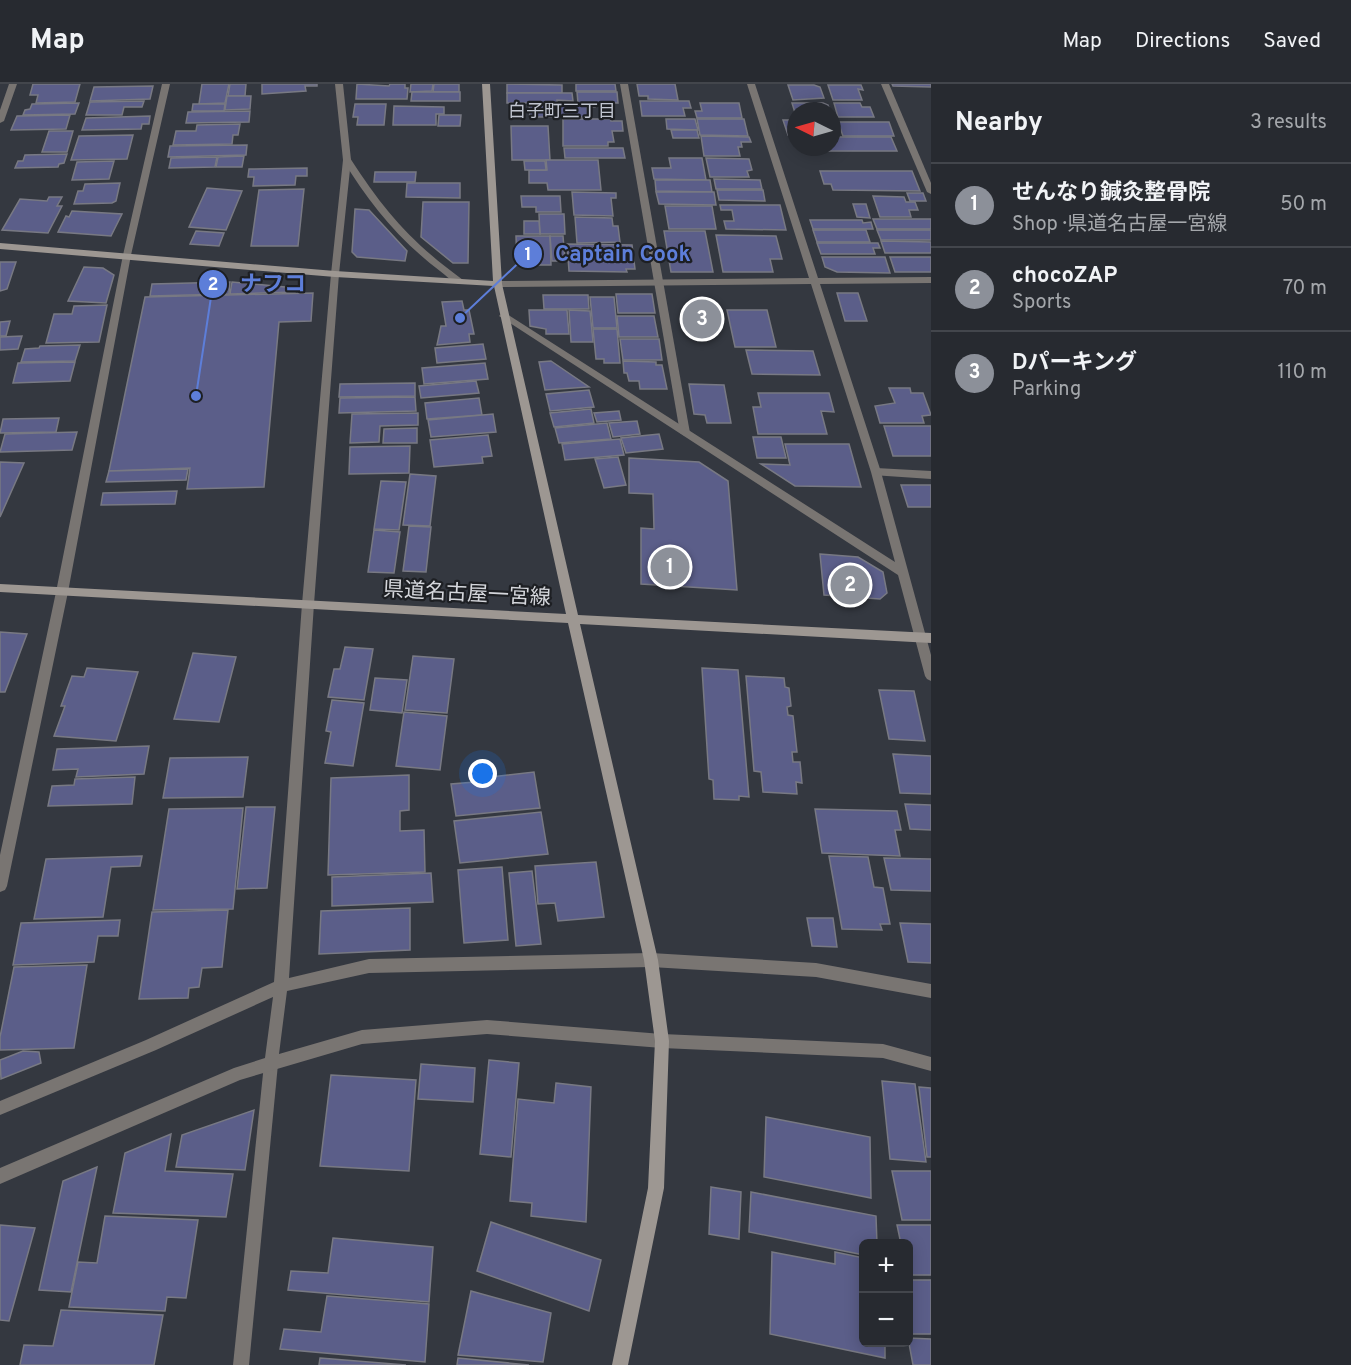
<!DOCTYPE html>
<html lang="en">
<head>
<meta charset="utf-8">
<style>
  body { margin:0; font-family:Overpass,"Noto Sans JP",sans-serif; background:#2f3238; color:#f1f3f6 }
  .controls { position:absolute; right:18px; bottom:18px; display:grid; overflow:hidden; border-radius:9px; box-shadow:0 3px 15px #0003 }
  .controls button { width:54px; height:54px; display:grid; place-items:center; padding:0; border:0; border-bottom:2px solid #43464c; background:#272a30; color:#f1f3f6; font:30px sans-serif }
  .compass { position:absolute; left:787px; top:18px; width:54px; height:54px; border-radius:50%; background:#272a30; box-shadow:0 3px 15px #0003; rotate:275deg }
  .you { position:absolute; left:483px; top:690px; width:21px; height:21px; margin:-15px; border:4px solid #fff; border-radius:50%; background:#1a73e8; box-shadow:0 0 0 9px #1a73e833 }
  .badge { display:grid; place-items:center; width:39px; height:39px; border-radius:50%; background:#8c9099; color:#fff; font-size:20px; font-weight:700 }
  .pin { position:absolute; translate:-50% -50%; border:3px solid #fff; box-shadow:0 2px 6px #0006 }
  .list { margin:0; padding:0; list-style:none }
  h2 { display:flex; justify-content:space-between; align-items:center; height:78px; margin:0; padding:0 24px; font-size:26px }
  h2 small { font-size:20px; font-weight:400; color:#a4a7ab }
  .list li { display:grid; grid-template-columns:39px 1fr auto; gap:18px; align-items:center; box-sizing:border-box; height:84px; padding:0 24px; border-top:2px solid #43464c }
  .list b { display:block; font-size:22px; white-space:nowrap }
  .list p { margin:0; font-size:20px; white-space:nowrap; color:#a4a7ab }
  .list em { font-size:20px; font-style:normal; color:#a4a7ab }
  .map { position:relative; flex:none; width:931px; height:1281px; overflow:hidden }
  header { display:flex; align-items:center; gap:36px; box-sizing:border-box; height:84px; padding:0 30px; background:#272a30; border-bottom:2px solid #43464c }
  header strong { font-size:28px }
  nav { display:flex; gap:33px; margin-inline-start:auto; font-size:21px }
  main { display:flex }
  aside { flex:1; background:#272a30 }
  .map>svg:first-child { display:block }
  .building { fill:#5b5e89; stroke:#787983; stroke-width:1.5 }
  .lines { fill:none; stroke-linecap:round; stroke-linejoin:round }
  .lane { fill:#797572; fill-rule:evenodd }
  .street { fill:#797572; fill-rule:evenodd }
  .secondary { fill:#9d9792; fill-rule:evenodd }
  .labels { text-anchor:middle; stroke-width:4.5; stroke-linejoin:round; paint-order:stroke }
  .far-neighbourhood-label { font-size:18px; fill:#c1c5d0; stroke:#1d1f23 }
  .street-label { font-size:21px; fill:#d4d6db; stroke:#1d1f23 }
  .leader { fill:none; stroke:#5d7ed9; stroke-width:2 }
  .callout-dot { fill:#5d7ed9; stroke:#1d1f23; stroke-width:2 }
  .mark-label { font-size:18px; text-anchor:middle; font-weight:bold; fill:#fff }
  .callout-label { font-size:22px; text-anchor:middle; font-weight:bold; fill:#5d7ed9; stroke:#1d1f23; stroke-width:4.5; stroke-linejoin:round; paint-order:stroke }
</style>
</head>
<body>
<header>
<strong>Map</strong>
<nav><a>Map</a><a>Directions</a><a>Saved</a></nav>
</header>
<main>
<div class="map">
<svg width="931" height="1281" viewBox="0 0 931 1281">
  <rect width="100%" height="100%" fill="#343840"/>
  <g class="building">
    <path d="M33,0H80L75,18L36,19L38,11H30Z"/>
    <path d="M202,0H229L225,19L199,20Z"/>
    <path d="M230,0H246L245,12H228Z"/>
    <path d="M262,0H317V2H305L306,7L262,10Z"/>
    <path d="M357,0L389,2L390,0H405V4H408L407,15H356Z"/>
    <path d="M411,0H433L432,7L410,8Z"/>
    <path d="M434,0H459V8H433Z"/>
    <path d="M507,0L562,1V9H507Z"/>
    <path d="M576,0H615L616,7H576Z"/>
    <path d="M637,0H675L678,16L648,15V12H639Z"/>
    <path d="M892,0H931V3L893,2Z"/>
    <path d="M788,1H814L820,3L824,14L793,16Z"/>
    <path d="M828,1H861L863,6L858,5L862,16H833Z"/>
    <path d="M153,2L150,15L90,17L94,3Z"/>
    <path d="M412,8H460V17H411Z"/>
    <path d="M577,8H617L618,19H578Z"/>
    <path d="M507,9H572L573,17L557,16V19H507Z"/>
    <path d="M227,12H251L250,25L225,26Z"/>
    <path d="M144,17L142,23H124L122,31H86L90,18Z"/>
    <path d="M640,17H689L691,24H683L685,32H642Z"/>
    <path d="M79,19L75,30L23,31L25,26L30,25L32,20Z"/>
    <path d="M529,19L595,20V23H587L588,33H530Z"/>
    <path d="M700,19H739L742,34H697L695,27H702Z"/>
    <path d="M792,19H823L828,21L830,27H796V32Z"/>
    <path d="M834,19H860L862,23H870L874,33H838Z"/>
    <path d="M193,20H225L224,27H192Z"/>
    <path d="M355,20H386L384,41H357L358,33H353Z"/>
    <path d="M394,22L444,23V30H436V41H393Z"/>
    <path d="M250,27L249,38L186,39L188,28Z"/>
    <path d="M70,31L66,45L11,46L17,32Z"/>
    <path d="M439,31H461L460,42H438Z"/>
    <path d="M150,32L149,40H142L141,45L82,46L86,34Z"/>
    <path d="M563,35H611V37H622L623,47H612L614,58H608V62H563Z"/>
    <path d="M666,35H695L698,46L667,45Z"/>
    <path d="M697,35H744L748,52L700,51Z"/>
    <path d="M783,36H796V51H788Z"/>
    <path d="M838,38H889L894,52H843Z"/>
    <path d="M240,40L238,51H233L232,60L173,61L176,47H196L197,41Z"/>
    <path d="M511,42H548L550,76H512Z"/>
    <path d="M671,46H697L699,54H673Z"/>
    <path d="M49,47H73L67,68H42Z"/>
    <path d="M133,51L127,75L71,76L79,52Z"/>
    <path d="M701,52L749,53L751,58H741L742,63H738L740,72H704Z"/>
    <path d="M832,53H891L897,67H826L825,63H832Z"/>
    <path d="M247,61L246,71L168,73L170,62Z"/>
    <path d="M564,64H623L625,74H565Z"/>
    <path d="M67,70L64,79L59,80L58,83L15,84L18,77H23L25,71Z"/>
    <path d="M244,72L242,83H216L218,73Z"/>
    <path d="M217,73L215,83L169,84L171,74Z"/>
    <path d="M669,74H702L706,96L654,95L652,84H671Z"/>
    <path d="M706,74L749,75L752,86L747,87L749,93H710Z"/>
    <path d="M546,76H598L601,106H548L547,99H529V86H547Z"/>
    <path d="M114,77L109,95L72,96L77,78Z"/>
    <path d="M524,77H545L546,86H525Z"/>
    <path d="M307,84V92H296L295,101L253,102L254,93H248L249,85Z"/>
    <path d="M820,87H912L920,107L833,106L831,100H824Z"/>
    <path d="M375,88H416L415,98H374Z"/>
    <path d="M714,95L760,96L762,105H716Z"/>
    <path d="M655,96H710L712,108L656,107Z"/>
    <path d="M120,99L116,117L112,119L74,120L78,107H83L85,100Z"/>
    <path d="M407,99H460V114L406,113Z"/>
    <path d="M207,104L242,107L226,146L189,143Z"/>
    <path d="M304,105L298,162H251L259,106Z"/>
    <path d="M717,106H763L765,117L719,116Z"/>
    <path d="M572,108L616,109V114H611L613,132L574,131Z"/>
    <path d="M656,108H714L716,121L659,120Z"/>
    <path d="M907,109H923L926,117H910Z"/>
    <path d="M521,112H560L561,128H536V123H522Z"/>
    <path d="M873,112L904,113L906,118H915L918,126H909L911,133H880Z"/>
    <path d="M49,113H62L57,122H62L48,149L2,146L20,115L47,117Z"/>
    <path d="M423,118H469L468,179H453L421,153Z"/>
    <path d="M853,120H866L870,134L857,133Z"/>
    <path d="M720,121H780L786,146L726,145L724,137H734L732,126H721Z"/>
    <path d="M665,122H712L716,145H669Z"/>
    <path d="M355,125L369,126L407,167L405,177L357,173L352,168Z"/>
    <path d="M72,127L122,130L111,152L58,148L66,132L69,133Z"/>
    <path d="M539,130H564L565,150H540Z"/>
    <path d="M575,133L612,134L613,142H618L620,158L577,159Z"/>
    <path d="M873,135H931V145H877Z"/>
    <path d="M810,136H862L863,139L871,138L873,145H813Z"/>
    <path d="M524,137H539L540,150H524Z"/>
    <path d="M813,146H866L870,158H817Z"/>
    <path d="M877,146H931V156H881Z"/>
    <path d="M196,147L224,149L219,162L190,160Z"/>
    <path d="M664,147H705L713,188H671Z"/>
    <path d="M716,151L776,152L782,175H770L773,188H723Z"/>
    <path d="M516,152H550L551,181H517Z"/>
    <path d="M550,152H563L565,177H552Z"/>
    <path d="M881,157L931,158V169H885Z"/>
    <path d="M817,159H878L880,164H873L875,170H821Z"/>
    <path d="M567,160L632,161L635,185H626L627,188L569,187Z"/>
    <path d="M822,173H885L890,189L837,188L825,183Z"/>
    <path d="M890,173H931V188H895Z"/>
    <path d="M0,178H16L7,205L0,207Z"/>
    <path d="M84,183L103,184L114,191L106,219L68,217Z"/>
    <path d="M230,198L229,210L150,212L152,200Z"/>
    <path d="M232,198L295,204V208L230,210Z"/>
    <path d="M313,209L311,237L279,238L264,403L187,405L190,384L109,387L145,213Z"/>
    <path d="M837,209H858L867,237H845Z"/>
    <path d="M616,210H652L655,229H618Z"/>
    <path d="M543,211H588L589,225H544Z"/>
    <path d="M590,213H614L617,244H593Z"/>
    <path d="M462,217L464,226H469L474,250H469L470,258L437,261L441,242H446L442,218Z"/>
    <path d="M107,221L99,258L46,259L54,230H72L74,222Z"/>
    <path d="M529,226H567L569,250H546V245L530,242Z"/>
    <path d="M569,226L590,227L593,258H571Z"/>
    <path d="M727,226H767L776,263H735Z"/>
    <path d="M617,232H654L658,253H619Z"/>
    <path d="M10,237L6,252H0V238Z"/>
    <path d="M593,245H617L620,279H604V275H596Z"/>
    <path d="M22,252L18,265L0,266V253Z"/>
    <path d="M620,255H659L662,276H623Z"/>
    <path d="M483,260L486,275L437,279L435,264Z"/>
    <path d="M80,261L75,277L21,278L25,265L39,264L40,262Z"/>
    <path d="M746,266L813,267L820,291L752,290Z"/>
    <path d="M551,277L589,303L545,306L539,278Z"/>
    <path d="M623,277L656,278V281H662L667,305H640L639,297H629L627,289H624Z"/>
    <path d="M75,278L70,297L13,299L18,279Z"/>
    <path d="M485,279L488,295L424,300L422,284Z"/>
    <path d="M476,297L479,309L421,314L419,302Z"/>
    <path d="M415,299V312L339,313L340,300Z"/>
    <path d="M689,300L724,301L731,339H707L705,331L694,330Z"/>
    <path d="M889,304H910L911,309H923L931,331L922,332L924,339H880L875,322L895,319Z"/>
    <path d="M589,306L594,323L550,327L546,310Z"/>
    <path d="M758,309H829L834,328L821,327L827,350H758L753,323H761Z"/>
    <path d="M415,313L416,327L339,329L340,314Z"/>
    <path d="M479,314L482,331L427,335L425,319Z"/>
    <path d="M591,325L594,339L554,343L550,329Z"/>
    <path d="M619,327L621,336L597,338L594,329Z"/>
    <path d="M418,329V341L380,342L379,358L350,359L352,330Z"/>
    <path d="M493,330L496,348L431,353L428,336Z"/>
    <path d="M59,334L56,348L0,349L3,335Z"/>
    <path d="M637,337L640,350L613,353L609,339Z"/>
    <path d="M607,339L611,355L559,359L555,344Z"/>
    <path d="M884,342H931V372H893Z"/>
    <path d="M417,344V359H383L384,345Z"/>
    <path d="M77,348L72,366L0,368L5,350Z"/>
    <path d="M659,350L663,365L626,369L621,354Z"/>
    <path d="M488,351L492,372L482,373L483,379L434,383L430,356Z"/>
    <path d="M753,353H781L786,374H757Z"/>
    <path d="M620,355L624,371L565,376L562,360Z"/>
    <path d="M785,360H849L861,403L795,402L761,380L790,381Z"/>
    <path d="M410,362L409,389L349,390L350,363Z"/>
    <path d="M618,373L626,401L604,404L595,375Z"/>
    <path d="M629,374L699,378L728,397L737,506L641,500V444L654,445L653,410L629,409Z"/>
    <path d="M0,378L24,379L0,433Z"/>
    <path d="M188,385L186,396L106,398L109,387Z"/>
    <path d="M410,390L436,392L430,442L403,441Z"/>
    <path d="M381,397L406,398L399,446L374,445Z"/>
    <path d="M901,401H931V423H908Z"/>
    <path d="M177,407L175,420L101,421L103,409Z"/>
    <path d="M409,442L431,443L426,488L403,487Z"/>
    <path d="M374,446L400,448L394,489L368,488Z"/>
    <path d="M820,470L858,473L883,488L887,509L880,515L824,511Z"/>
    <path d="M0,548L27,550L5,608H0Z"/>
    <path d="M345,563L373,565L364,616L328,613L334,585H340Z"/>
    <path d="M193,569L236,573L219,638L174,635Z"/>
    <path d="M413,572L454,575L447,629L405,626Z"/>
    <path d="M87,584L138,588L116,657L54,652L65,622H61L72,592L84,593Z"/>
    <path d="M702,584L738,586L749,713L739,712V716L714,715L713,696L709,695Z"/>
    <path d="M746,592L784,594L785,603L789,604L791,622L787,623L788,631L793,632L797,668H792L793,678H800L802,699L796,698L797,710L763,708L761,688L754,687Z"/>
    <path d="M375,594L407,596L402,629L370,626Z"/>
    <path d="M879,606L914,607L925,657L889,655Z"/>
    <path d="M332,616L364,619L353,682L325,679L331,648L326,647Z"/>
    <path d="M404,628L447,632L440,686L396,682Z"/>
    <path d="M149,662L144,690L76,693L78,685L53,686L57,665Z"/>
    <path d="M893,670L931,672V710L900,709Z"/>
    <path d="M248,673L243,713L163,714L170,674Z"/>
    <path d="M534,688L540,724L456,732L451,700L475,698L474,695Z"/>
    <path d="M409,691V726L400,727V747L424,746L425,788L328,791L331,694Z"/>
    <path d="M135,693L132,720L48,722L52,702L74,701L75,695Z"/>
    <path d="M905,720L931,721V746L910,745Z"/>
    <path d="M246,723H275L267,804L237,805Z"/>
    <path d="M243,724L233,825L153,826L169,725Z"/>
    <path d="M815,725L897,727L901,746H895L900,772L822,769Z"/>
    <path d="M541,728L548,770L460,779L454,737Z"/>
    <path d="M142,772L140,782L111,783L103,833L34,835L46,775Z"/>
    <path d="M829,772L868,773L874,803L883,804L890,840H880L882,846L842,845Z"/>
    <path d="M884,774L931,775V807L891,806Z"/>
    <path d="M596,778L604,833L558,837L555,819L538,820L535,782Z"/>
    <path d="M502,783L508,856L464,859L458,786Z"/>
    <path d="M532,787L541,860L516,862L509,789Z"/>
    <path d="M431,789L433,818L332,822V793Z"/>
    <path d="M410,824V866L319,870L321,827Z"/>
    <path d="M228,826L222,883L202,884L199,903L189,904L188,914L139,915L152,828Z"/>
    <path d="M807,834H833L837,863L812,862Z"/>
    <path d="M120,836L118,852H98L94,878L13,881L21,839Z"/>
    <path d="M900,839L931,840V879L908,878Z"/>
    <path d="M87,881L74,964L0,966V953L14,883Z"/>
    <path d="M23,967L39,968L41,979L1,995L0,976Z"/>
    <path d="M489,976L519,979L511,1073L480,1070Z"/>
    <path d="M421,980L475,984L473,1018L418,1015Z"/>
    <path d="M331,991L416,996L409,1087L320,1082Z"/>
    <path d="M882,997L915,1000L926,1078L890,1075Z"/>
    <path d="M556,999L591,1003L586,1138L531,1132L532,1119L510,1117L518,1015L554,1019Z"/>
    <path d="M919,1003L931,1004V1073H927Z"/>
    <path d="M254,1026L245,1086L176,1083L182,1051Z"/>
    <path d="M766,1033L870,1053L871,1114L764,1093Z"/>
    <path d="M171,1050L165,1087L233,1090L226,1133L113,1129L125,1069Z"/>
    <path d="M97,1083L71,1208L39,1206L63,1097Z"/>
    <path d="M892,1087H931V1136H902Z"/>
    <path d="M711,1103L741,1108L739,1155L709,1150Z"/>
    <path d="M751,1108L876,1132L877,1160H864V1171L749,1148Z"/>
    <path d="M105,1132L198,1136L186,1214L167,1213L165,1227L69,1223L78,1178L97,1179Z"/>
    <path d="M491,1138L601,1176L589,1227L477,1187Z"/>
    <path d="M0,1141L35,1144L9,1237L0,1236Z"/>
    <path d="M897,1141H931V1191H908V1160H901Z"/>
    <path d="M333,1154L433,1163L429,1218L288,1206L291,1187L328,1189Z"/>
    <path d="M772,1168L835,1180V1168L864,1174V1258H885V1274L770,1250Z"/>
    <path d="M908,1196H931V1250H912L908,1235Z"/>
    <path d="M471,1207L551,1229L543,1278L458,1271Z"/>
    <path d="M327,1212L429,1220L425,1278L280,1265L284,1245L321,1248Z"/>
    <path d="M61,1226L163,1231L154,1281H20L24,1261L53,1262Z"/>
    <path d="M908,1254L931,1255V1281H913Z"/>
    <path d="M320,1274L406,1281H319Z"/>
    <path d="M458,1274L529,1281H457Z"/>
  </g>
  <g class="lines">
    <g class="lane">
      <path d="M620,0H628L690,349L685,352L680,349Z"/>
      <path d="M881,0H889L931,99V110L927,108Z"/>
      <path d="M344,74H350C385,128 411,158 463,196V200C454,201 447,192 440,187C399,156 369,119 343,76Z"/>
      <path d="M876,384L931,387V395L872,391V385Z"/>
      <path d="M271,973L276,975L278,980L249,1281H233L264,980L266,975Z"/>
    </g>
    <g class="street">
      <path d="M9,0H17L4,37L0,39V26Z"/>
      <path d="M162,0H170L131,171L68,508L7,802L5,806L0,808V771L56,508L123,171Z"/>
      <path d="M335,0H343L351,76L339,190L314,520L289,894L369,875L651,869L816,879L931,900V914L816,893L651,883L369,889L287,907L279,970L362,946L487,936L662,950L883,960L931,973V987L883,974L662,964L487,950L362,960L240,996L0,1100V1084L234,984L265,974L273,913L156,966L0,1031V1017L146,956L274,898L302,520L331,190L343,76Z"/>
      <path d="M747,0H755L818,194L931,193V199L820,200L881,388L931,571V597L927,595L925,592L898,491L499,232L501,230H507L895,478L871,388L811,200L498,203L494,200L498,197L809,194Z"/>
    </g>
    <path class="secondary" d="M482,0H490L502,200L578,531L931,549V559L580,540L658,876L669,957L664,1104L628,1281H612L648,1104L655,957L644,876L568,539L0,508V500L566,530L494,202L335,193L0,165V159L335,187L493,197Z"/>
  </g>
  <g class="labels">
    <g class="far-neighbourhood-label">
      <text x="562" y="33">白子町三丁目</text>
    </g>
    <g class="street-label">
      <text transform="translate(467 509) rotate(3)" y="7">県道名古屋一宮線</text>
    </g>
  </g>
  <path class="leader" d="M460 234L528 170M196 312L213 200"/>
  <g class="callout-dot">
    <circle cx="460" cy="234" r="6"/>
    <circle cx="196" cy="312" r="6"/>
    <circle cx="528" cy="170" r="15"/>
    <circle cx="213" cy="200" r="15"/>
  </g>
  <g class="mark-label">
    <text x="528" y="176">1</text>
    <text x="213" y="206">2</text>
  </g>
  <g class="callout-label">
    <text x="623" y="177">Captain Cook</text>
    <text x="273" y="207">ナフコ</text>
  </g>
</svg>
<div class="controls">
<button>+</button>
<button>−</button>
</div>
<svg class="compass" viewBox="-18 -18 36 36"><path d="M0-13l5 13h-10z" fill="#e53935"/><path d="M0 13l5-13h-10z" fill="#a4a7ab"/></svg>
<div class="you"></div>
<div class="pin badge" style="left:670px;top:483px">1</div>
<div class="pin badge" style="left:850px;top:501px">2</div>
<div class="pin badge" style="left:702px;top:235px">3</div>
</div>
<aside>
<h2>Nearby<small>3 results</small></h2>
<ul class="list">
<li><span class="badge">1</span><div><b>せんなり鍼灸整骨院</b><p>Shop · 県道名古屋一宮線</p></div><em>50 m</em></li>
<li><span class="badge">2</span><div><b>chocoZAP</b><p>Sports</p></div><em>70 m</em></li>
<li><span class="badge">3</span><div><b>Dパーキング</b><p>Parking</p></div><em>110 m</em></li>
</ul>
</aside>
</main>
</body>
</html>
